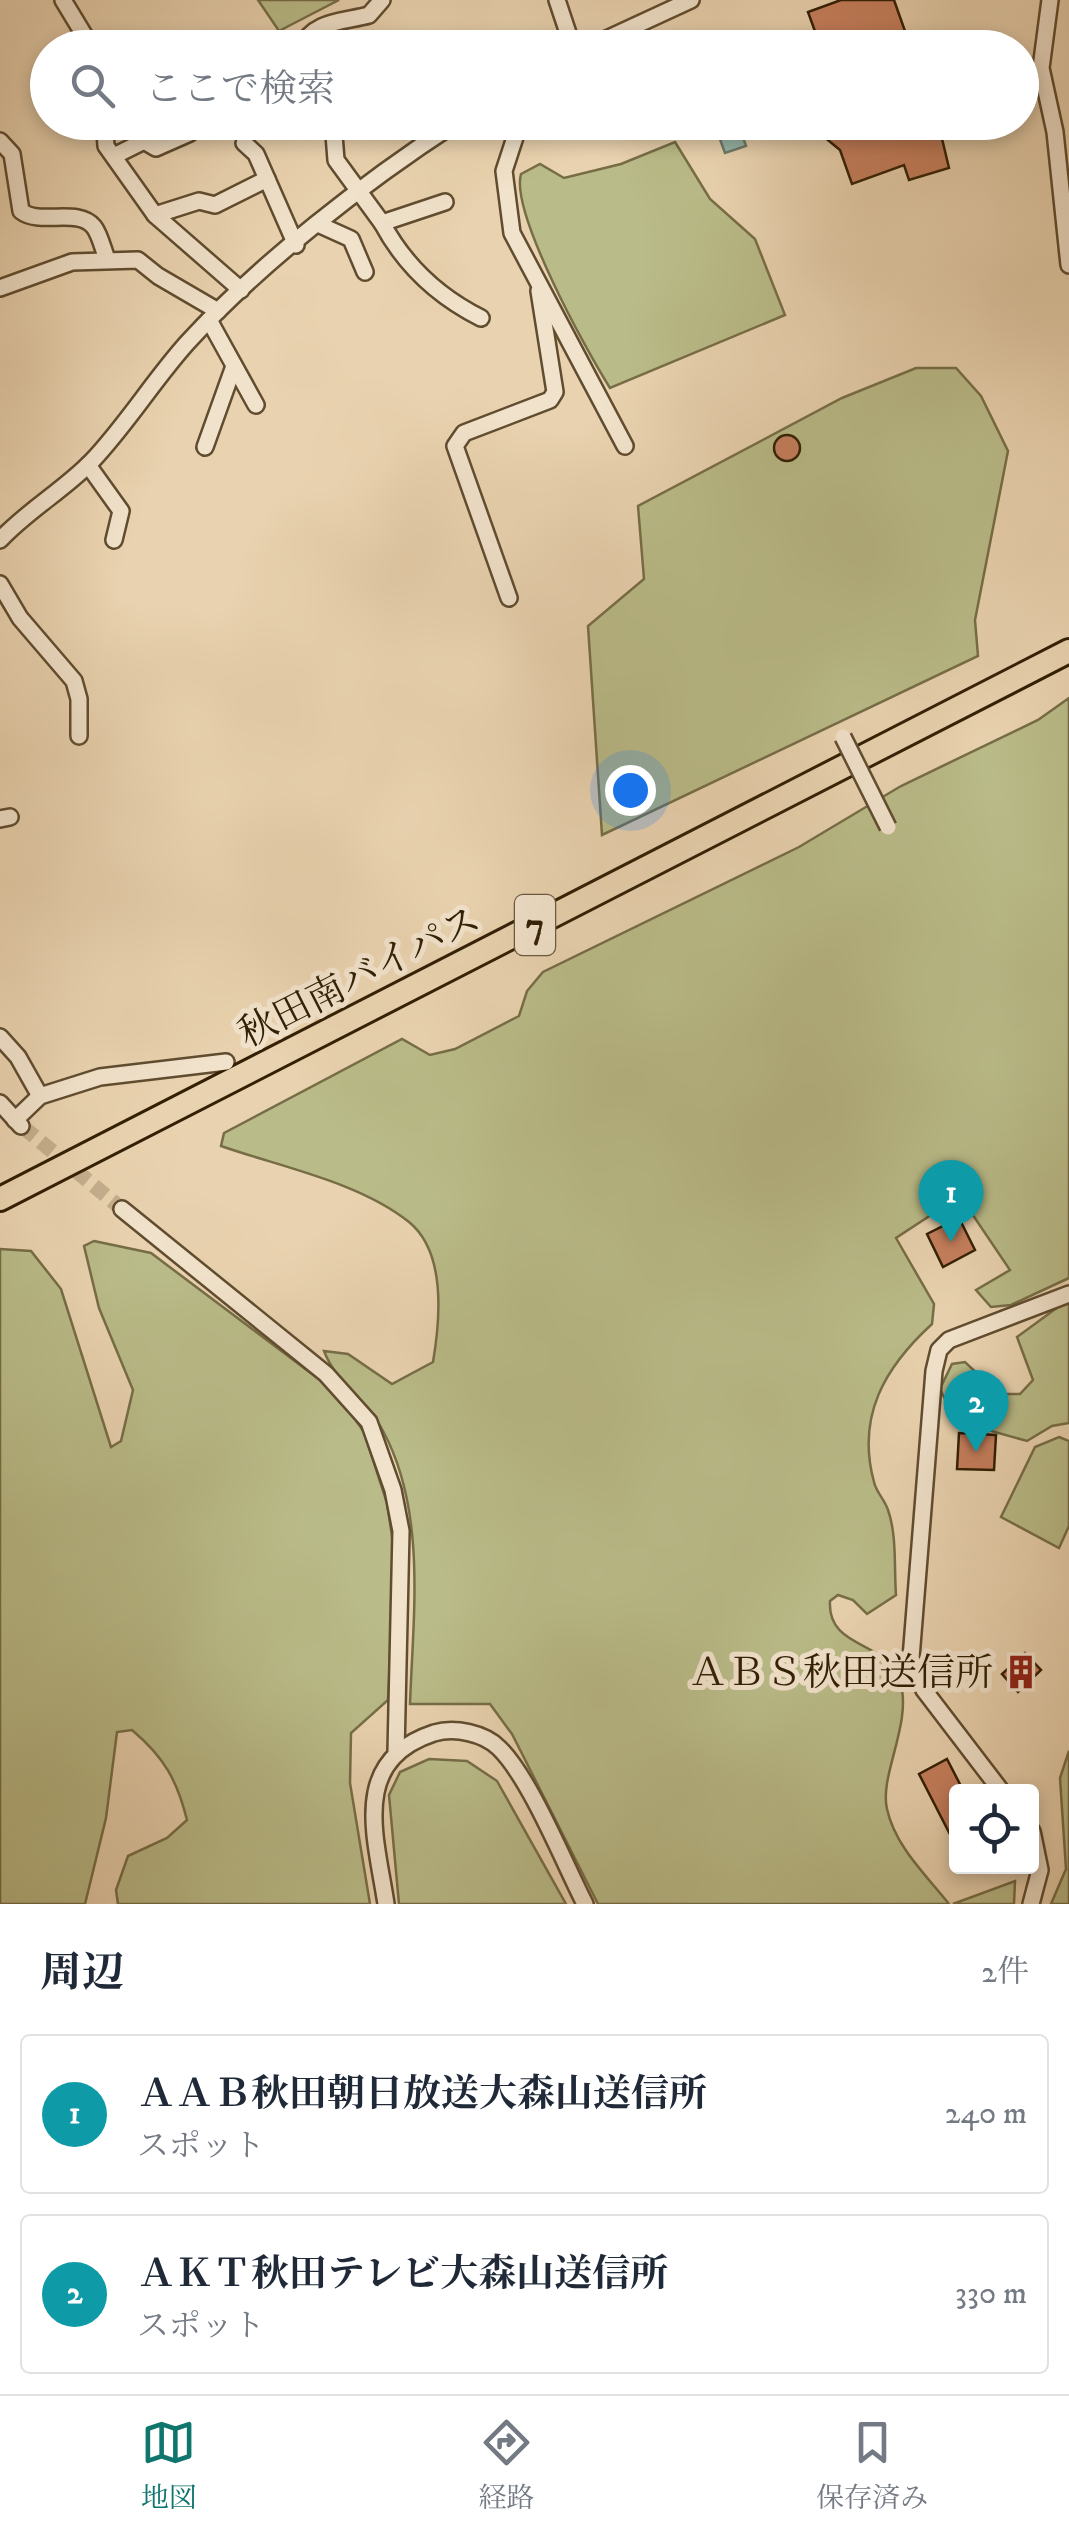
<!DOCTYPE html>
<html lang="ja">
<head>
<meta charset="utf-8">
<style>
  body { margin:0; font-family:"IM FELL DW Pica","Noto Serif JP",serif; background:#f2f2f3; color:#1f2937 }
  .controls { position:absolute; right:30px; bottom:30px; display:grid; overflow:hidden; border-radius:10px; box-shadow:0 5px 15px #0003 }
  .controls button { width:90px; height:90px; display:grid; place-items:center; padding:0; border:0; border-bottom:2px solid #e0e1e3; background:#fff; color:#1f2937; font:50px sans-serif }
  .you { position:absolute; left:630px; top:790px; width:35px; height:35px; margin:-25px; border:8px solid #fff; border-radius:50%; background:#1a73e8; box-shadow:0 0 0 15px #1a73e833 }
  .badge { display:grid; place-items:center; width:65px; height:65px; border-radius:50%; background:#0f766e; color:#fff; font-size:32px; font-weight:700 }
  .pin { position:absolute; translate:-50% -82px; filter:drop-shadow(0 2px 5px #0008) }
  .pin::after { content:''; position:absolute; top:52px; width:35px; height:30px; background:inherit; clip-path:polygon(0 0,100% 0,50% 100%) }
  .list { margin:0; padding:0; list-style:none }
  h2 { display:flex; justify-content:space-between; align-items:center; height:130px; margin:0; padding:0 40px; font-size:42px }
  h2 small { font-size:32px; font-weight:400; color:#747a83 }
  .list li { display:grid; grid-template-columns:65px 1fr auto; gap:30px; align-items:center; box-sizing:border-box; height:160px; margin:0 20px 20px; padding:0 20px; border:2px solid #e0e1e3; border-radius:10px }
  .list b { display:block; font-size:38px; white-space:nowrap }
  .list p { margin:0; font-size:32px; white-space:nowrap; color:#747a83 }
  .list em { font-size:32px; font-style:normal; color:#747a83 }
  .icon { flex:none; width:55px; height:55px; fill:none; stroke:currentColor; stroke-width:2; stroke-linecap:round; stroke-linejoin:round }
  .map { position:relative; flex:none; width:1069px; height:1904px; overflow:hidden }
  .search { position:absolute; background:#fff; box-shadow:0 5px 15px #0003; left:30px; right:30px; top:30px; height:110px; display:flex; align-items:center; gap:25px; box-sizing:border-box; padding:0 35px; border-radius:55px; color:#747a83; font-size:38px }
  .sheet { height:490px; background:#fff }
  nav { display:flex; justify-content:space-around; align-items:center; box-sizing:border-box; height:140px; border-top:2px solid #e0e1e3; background:#fff; font-size:28px; color:#747a83 }
  nav a { display:grid; justify-items:center; gap:5px }
  nav .on { color:#0f766e }
  .map>svg:first-child { display:block }
  .green { fill:#b9bb88; stroke:#766d46; stroke-width:2.5 }
  .water { fill:#97b8ac; stroke:#6f7b69; stroke-width:2.5 }
  .building { fill:#c67f5d; stroke:#321f04; stroke-width:2.5 }
  .lines { fill:none; stroke-linecap:round; stroke-linejoin:round }
  .minor-tunnel { stroke:#c4ae8d; stroke-width:15; stroke-dasharray:15 8; stroke-linecap:butt }
  .minor-casing { stroke:#604c2f; stroke-width:20 }
  .highway-casing { stroke:#321f04; stroke-width:28 }
  .minor { stroke:#f1e2cb; stroke-width:15 }
  .highway { stroke:#e9d2af; stroke-width:22 }
  .minor-bridge-casing { stroke:#604c2f; stroke-width:20; stroke-linecap:butt }
  .minor-bridge { stroke:#f1e2cb; stroke-width:15 }
  .labels { text-anchor:middle; stroke-width:10; stroke-linejoin:round; paint-order:stroke }
  .shield { fill:#f1e2cb; stroke:#6b5a40; stroke-width:2.5 }
  .shield-label { font-size:35px; font-weight:bold; fill:#321f04 }
  .street-label { font-size:38px; fill:#321f04; stroke:#f1e2cb }
  .poi-label { font-size:38px; fill:#321f04; stroke:#f1e2cb; text-anchor:end }
</style>
</head>
<body>
<div class="map">
<svg width="1069" height="1904" viewBox="0 0 1069 1904">
  <rect width="100%" height="100%" fill="#e9d2af"/>
  <filter id="stains"><feTurbulence type="fractalNoise" baseFrequency=".002" numOctaves="4"/><feColorMatrix values="0 0 0 0 .2 0 0 0 0 .09 0 0 0 0 .02 0 0 0 .5 -.17"/></filter>
  <radialGradient id="worn" r=".72"><stop offset=".6" stop-color="#630" stop-opacity="0"/><stop offset="1" stop-color="#630" stop-opacity=".3"/></radialGradient>
  <g class="green">
    <path d="M258,0H339L279,31Z"/>
    <path d="M675,142L710,199L755,239L785,315L610,388C587,352 510,212 521,174L540,164L564,178L621,164Z"/>
    <path d="M916,368H956L981,396L1008,451L975,620L978,656L602,835L588,626L644,579L638,506L842,398Z"/>
    <path d="M1069,698V1278L1011,1305L991,1307L976,1290L1010,1270L960,1196L896,1238L934,1304L932,1324C885,1367 856,1416 874,1482C876,1492 885,1500 888,1510C897,1535 894,1569 896,1595L867,1614L853,1600L838,1595L830,1601C827,1650 888,1640 900,1681C913,1723 879,1775 887,1809C895,1846 926,1875 949,1904H598L512,1734L490,1704H410C413,1616 427,1512 383,1431C367,1401 336,1383 324,1351L348,1354L392,1384L433,1362C440,1321 447,1253 409,1222C359,1182 281,1167 221,1146L224,1133L402,1039L430,1055L455,1049L519,1016L527,991L543,972L799,847L901,786L1038,720Z"/>
    <path d="M94,1241L151,1253L336,1392L364,1432L387,1503L395,1556L388,1700L351,1733L350,1783L370,1904H118L116,1890L128,1856L167,1838L187,1820C177,1780 164,1757 132,1730L117,1732L106,1818L85,1904H0V1249L31,1251L61,1289L111,1447L121,1441L133,1390L99,1308L84,1246Z"/>
    <path d="M1069,1299V1423L1052,1426L1027,1441L956,1421L940,1389L952,1364L965,1362L999,1394H1020L1033,1380L1017,1337Z"/>
    <path d="M1059,1437L1069,1441V1526L1059,1548L1001,1517L1035,1447Z"/>
    <path d="M1069,1751V1904H1051L1066,1869L1060,1778Z"/>
    <path d="M429,1759L467,1761L497,1781L566,1904H399L389,1795L400,1772Z"/>
    <path d="M1015,1881L1014,1904H953Z"/>
  </g>
  <path class="water" d="M714,123H738L746,146L725,153Z"/>
  <g class="building">
    <path d="M841,0H894L911,48H821L808,12Z"/>
    <path d="M806,122H852L869,136L890,128L888,122H938L949,168L909,180L904,165L852,184L840,150Z"/>
    <circle cx="787" cy="448" r="13"/>
    <path d="M959,1218L975,1250L943,1267L927,1234Z"/>
    <path d="M959,1433L996,1435L994,1470L957,1469Z"/>
    <path d="M1025,1653L1041,1670L1018,1692L1002,1674Z"/>
    <path d="M947,1759L964,1792H956V1846L919,1774Z"/>
  </g>
  <g class="lines">
    <path class="minor-tunnel" d="M23,1127L122,1209"/>
    <g class="minor-casing">
      <g id="minor">
        <path d="M63,0L92,48"/>
        <path d="M557,0L573,48"/>
        <path d="M1050,0L1041,68L1055,132L1069,265"/>
        <path d="M301,48C313,20 343,22 369,15L382,0"/>
        <path d="M587,48L691,0"/>
        <path d="M125,122L105,132L106,146L155,215"/>
        <path d="M333,122L336,160L382,223L445,202"/>
        <path d="M520,122L504,171L512,233L625,446"/>
        <path d="M0,141L12,154L21,211C40,226 78,207 94,227C100,235 103,249 107,259"/>
        <path d="M244,143L256,154L267,179"/>
        <path d="M114,156L144,141L156,148L190,133"/>
        <path d="M382,223C405,266 437,296 481,318"/>
        <path d="M320,225L351,239L365,272"/>
        <path d="M0,288L72,262L138,260L158,276L218,311"/>
        <path d="M241,290L155,215L199,201L215,205L267,179L296,245"/>
        <path d="M209,320L256,405"/>
        <path d="M205,447L234,366"/>
        <path d="M88,465L121,511L114,540"/>
        <path d="M0,540C28,510 64,490 92,461C127,424 153,381 187,343C260,263 366,181 457,122"/>
        <path d="M0,584L20,618L74,681L79,699V736"/>
        <path d="M509,598L455,446L464,433L550,400L555,392L539,291"/>
        <path d="M0,819L10,817"/>
        <path d="M0,1037L18,1057L40,1096"/>
        <path d="M0,1103L21,1126"/>
        <path d="M15,1120L40,1096L100,1077L226,1062"/>
        <path d="M122,1209L326,1374L369,1422L393,1490L401,1531L396,1752"/>
        <path d="M1002,1792L924,1690L911,1658L934,1371L939,1350L949,1340L1069,1294"/>
        <path d="M386,1904C376,1837 349,1761 434,1733C455,1727 484,1733 499,1748C530,1778 564,1863 585,1904"/>
        <path d="M1031,1904L1040,1870L1032,1831"/>
      </g>
    </g>
    <g class="highway-casing">
      <path id="highway" d="M0,1199L1069,651"/>
    </g>
    <use href="#minor" class="minor"/>
    <use href="#highway" class="highway"/>
    <g class="minor-bridge-casing">
      <path id="minor-bridge" d="M843,737L888,827"/>
    </g>
    <use href="#minor-bridge" class="minor-bridge"/>
  </g>
  <defs>
    <g id="building-bare" transform="scale(2.7)"><path d="M-4-6H4V6H1V3H-1V6H-4ZM-2.5-4.3h1.7v1.8h-1.7ZM.8-4.3h1.7v1.8H.8ZM-2.5-1h1.7V.8h-1.7ZM.8-1h1.7V.8H.8Z" fill="#8f2418" stroke="#f1e2cb" stroke-width="2.5" paint-order="stroke"/></g>
  </defs>
  <g fill-rule="evenodd">
    <use href="#building-bare" x="1021" y="1672"/>
  </g>
  <g class="labels">
    <rect class="shield" x="515" y="895" width="40" height="60" rx="8"/>
    <g class="shield-label">
      <text x="535" y="937">7</text>
    </g>
    <g class="street-label">
      <text transform="translate(359 976) rotate(-27)" y="13">秋田南バイパス</text>
    </g>
    <g class="poi-label">
      <text x="993" y="1685">ＡＢＳ秋田送信所</text>
    </g>
  </g>
  <rect width="100%" height="100%" filter="url(#stains)"/>
  <rect width="100%" height="100%" fill="url(#worn)"/>
</svg>
<div class="controls">
<button><svg class="icon" aria-label="locate" viewBox="0 0 24 24"><circle cx="12" cy="12" r="6"/><path d="M12 2v4M12 18v4M2 12h4M18 12h4"/></svg></button>
</div>
<div class="you"></div>
<div class="pin badge" style="left:951px;top:1242px;background:#0f9aa8">1</div>
<div class="pin badge" style="left:976px;top:1452px;background:#0f9aa8">2</div>
<div class="search"><svg class="icon" aria-label="search" viewBox="0 0 24 24"><circle cx="10" cy="10" r="6"/><path d="M15 15l6 6"/></svg>ここで検索</div>
</div>
<section class="sheet">
<h2>周辺<small>2件</small></h2>
<ul class="list">
<li><span class="badge" style="background:#0f9aa8">1</span><div><b>ＡＡＢ秋田朝日放送大森山送信所</b><p>スポット</p></div><em>240 m</em></li>
<li><span class="badge" style="background:#0f9aa8">2</span><div><b>ＡＫＴ秋田テレビ大森山送信所</b><p>スポット</p></div><em>330 m</em></li>
</ul>
</section>
<nav>
<a class="on"><svg class="icon" aria-label="map" viewBox="0 0 24 24"><path d="M3 6l6-2 6 2 6-2v14l-6 2-6-2-6 2zM9 4v14M15 6v14"/></svg>地図</a>
<a><svg class="icon" aria-label="directions" viewBox="0 0 24 24"><path d="M12 3l9 9-9 9-9-9zM9 14v-3h6M13 9l2 2-2 2"/></svg>経路</a>
<a><svg class="icon" aria-label="saved" viewBox="0 0 24 24"><path d="M7 4h10v16l-5-4-5 4z"/></svg>保存済み</a>
</nav>
</body>
</html>
